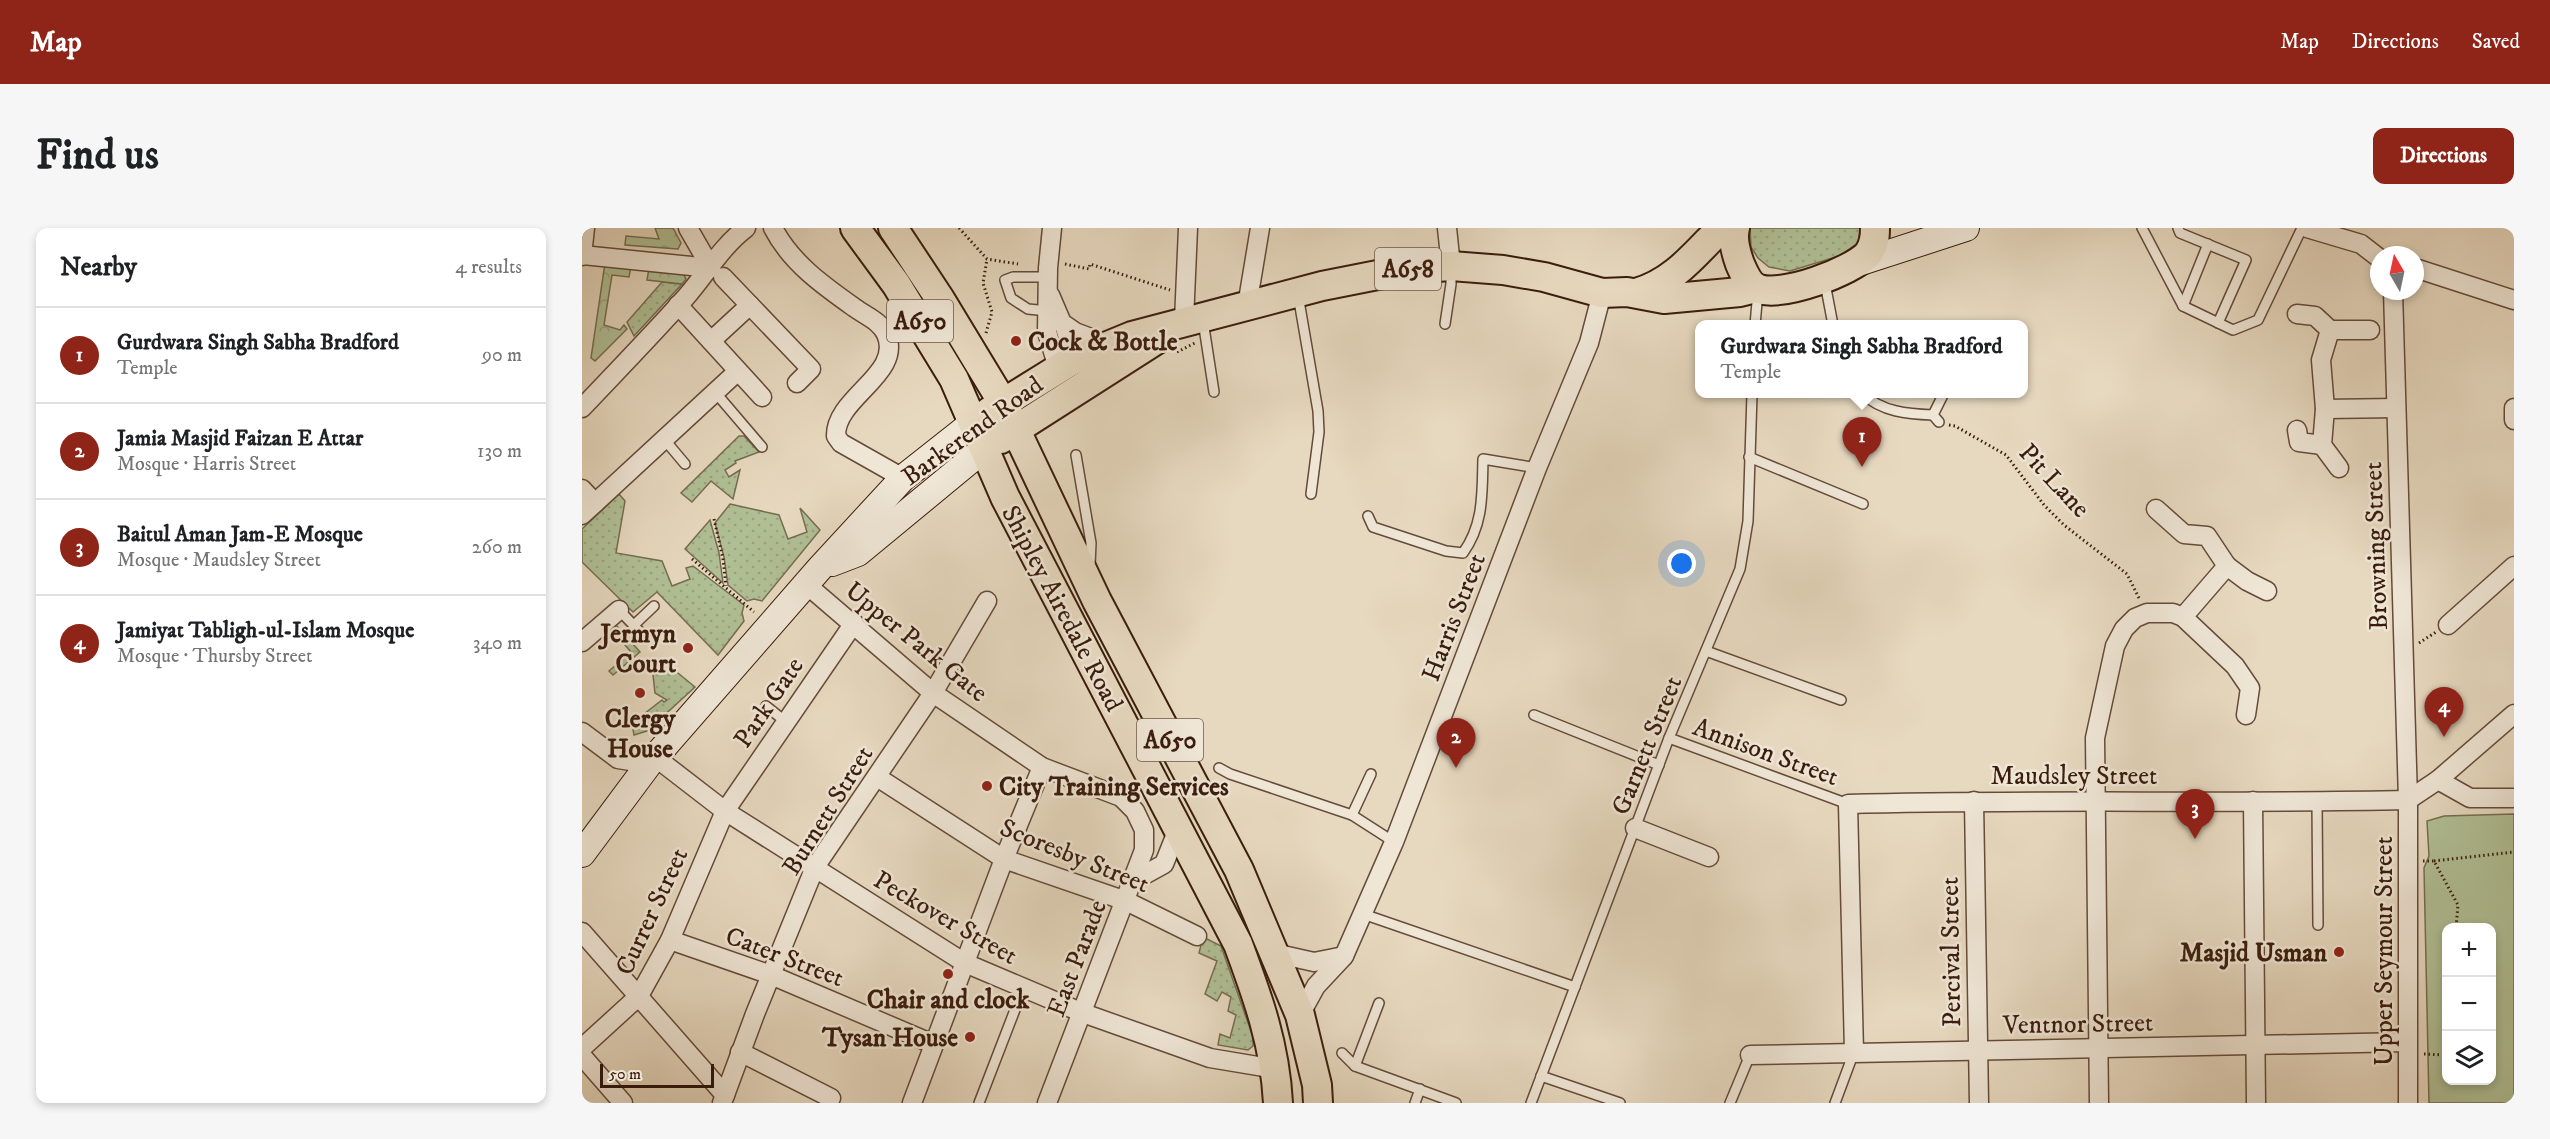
<!DOCTYPE html>
<html lang="en">
<head>
<meta charset="utf-8">
<style>
  body { margin:0; font-family:"IM FELL DW Pica",serif; background:#f6f6f6; color:#202124 }
  .controls { position:absolute; right:18px; bottom:18px; display:grid; overflow:hidden; border-radius:12px; box-shadow:0 3px 9px #0003 }
  .controls button { width:54px; height:54px; display:grid; place-items:center; padding:0; border:0; border-bottom:2px solid #e0e0e0; background:#fff; color:#202124; font:30px sans-serif }
  .compass { position:absolute; left:1788px; top:18px; width:54px; height:54px; border-radius:50%; background:#fff; box-shadow:0 3px 9px #0003; rotate:351deg }
  .scale { position:absolute; left:18px; bottom:15px; width:114px; box-sizing:border-box; padding-left:6px; border:3px solid #3a1c0d; border-top:0; font-size:16px; line-height:21px; white-space:nowrap; color:#3a1c0d; -webkit-text-stroke:4px #efe6d6; paint-order:stroke }
  .you { position:absolute; left:1100px; top:336px; width:21px; height:21px; margin:-15px; border:4px solid #fff; border-radius:50%; background:#1a73e8; box-shadow:0 0 0 9px #1a73e833 }
  .badge { display:grid; place-items:center; width:39px; height:39px; border-radius:50%; background:#8f2418; color:#fff; font-size:20px; font-weight:700 }
  .pin { position:absolute; translate:-50% -50px; filter:drop-shadow(0 2px 3px #0008) }
  .pin::after { content:''; position:absolute; top:32px; width:21px; height:18px; background:inherit; clip-path:polygon(0 0,100% 0,50% 100%) }
  .popup { position:absolute; left:1113px; top:92px; width:333px; height:78px; box-sizing:border-box; display:grid; place-content:center; border-radius:12px; background:#fff; filter:drop-shadow(0 2px 4px #0005); font-size:20px; white-space:nowrap; color:#757577 }
  .popup b { font-size:22px; color:#202124 }
  .popup::after { content:''; position:absolute; left:50%; top:100%; margin-left:-12px; border:12px solid transparent; border-top-color:#fff }
  .list { margin:0; padding:0; list-style:none }
  h2 { display:flex; justify-content:space-between; align-items:center; height:78px; margin:0; padding:0 24px; font-size:26px }
  h2 small { font-size:20px; font-weight:400; color:#757577 }
  .list li { display:grid; grid-template-columns:39px 1fr auto; gap:18px; align-items:center; box-sizing:border-box; height:96px; padding:0 24px; border-top:2px solid #e0e0e0 }
  .list b { display:block; font-size:22px; white-space:nowrap }
  .list p { margin:0; font-size:20px; white-space:nowrap; color:#757577 }
  .list em { font-size:20px; font-style:normal; color:#757577 }
  .icon { flex:none; width:33px; height:33px; fill:none; stroke:currentColor; stroke-width:2; stroke-linecap:round; stroke-linejoin:round }
  .map { position:relative; flex:none; width:1932px; height:875px; overflow:hidden; border-radius:12px }
  header { display:flex; align-items:center; gap:36px; box-sizing:border-box; height:84px; padding:0 30px; background:#8f2418; color:#fff }
  header strong { font-size:28px }
  nav { display:flex; gap:33px; margin-inline-start:auto; font-size:21px }
  .intro { display:flex; align-items:center; justify-content:space-between; box-sizing:border-box; height:144px; padding:0 36px }
  h1 { margin:0; font-size:42px }
  .button { padding:15px 27px; border-radius:12px; background:#8f2418; color:#fff; font-size:21px; font-weight:700 }
  main { display:flex; gap:36px; padding:0 36px }
  aside { flex:1; background:#fff; border-radius:12px; box-shadow:0 3px 9px #0003 }
  .map>svg:first-child { display:block }
  .grass { fill:url(#grass-dots); stroke:#766e52; stroke-width:1.5 }
  .forest { fill:url(#forest-crowns); stroke:#766e52; stroke-width:1.5 }
  .park { fill:#b1c096; stroke:#766e52; stroke-width:1.5; fill-rule:evenodd }
  .lines { fill:none; stroke-linecap:round; stroke-linejoin:round }
  .lane-casing { stroke:#654b3a; stroke-width:12 }
  .street-casing { stroke:#654b3a; stroke-width:21 }
  .secondary-casing { stroke:#3a1c0d; stroke-width:28 }
  .primary-casing { stroke:#3a1c0d; stroke-width:32 }
  .path { stroke:#3a1c0d; stroke-width:3; stroke-dasharray:1.5 3; stroke-linecap:butt }
  .lane { stroke:#efe6d6; stroke-width:9 }
  .street { stroke:#efe6d6; stroke-width:18 }
  .secondary { stroke:#efe6d6; stroke-width:26 }
  .primary { stroke:#e7d9c0; stroke-width:28 }
  .poi-dot { fill:#8f2418; stroke:#efe6d6; stroke-width:2 }
  .labels { text-anchor:middle; stroke-width:5; stroke-linejoin:round; paint-order:stroke }
  .shield { fill:#efe6d6; stroke:#705949; stroke-width:1.5 }
  .shield-label { font-size:24px; font-weight:bold; fill:#3a1c0d }
  .poi-label { font-size:26px; font-weight:bold; fill:#3a1c0d; stroke:#efe6d6; text-anchor:end }
  .street-label { font-size:26px; fill:#3a1c0d; stroke:#efe6d6 }
</style>
</head>
<body>
<header>
<strong>Map</strong>
<nav><a>Map</a><a>Directions</a><a>Saved</a></nav>
</header>
<div class="intro"><h1>Find us</h1><a class="button">Directions</a></div>
<main>
<aside>
<h2>Nearby<small>4 results</small></h2>
<ul class="list">
<li><span class="badge">1</span><div><b>Gurdwara Singh Sabha Bradford</b><p>Temple</p></div><em>90 m</em></li>
<li><span class="badge">2</span><div><b>Jamia Masjid Faizan E Attar</b><p>Mosque · Harris Street</p></div><em>130 m</em></li>
<li><span class="badge">3</span><div><b>Baitul Aman Jam-E Mosque</b><p>Mosque · Maudsley Street</p></div><em>260 m</em></li>
<li><span class="badge">4</span><div><b>Jamiyat Tabligh-ul-Islam Mosque</b><p>Mosque · Thursby Street</p></div><em>340 m</em></li>
</ul>
</aside>
<div class="map">
<svg width="1932" height="875" viewBox="0 0 1932 875">
  <defs>
    <pattern id="grass-dots" width="8" height="8" patternUnits="userSpaceOnUse" patternTransform="scale(1.5)"><rect width="8" height="8" fill="#b1c096"/><path d="M2 2h.1M6 6h.1" fill="none" stroke="#99a480" stroke-width="1.8" stroke-linecap="round"/></pattern>
    <pattern id="forest-crowns" width="20" height="18" patternUnits="userSpaceOnUse" patternTransform="scale(1.5)"><rect width="20" height="18" fill="#b1c096"/><path d="M2 6a3 3 0 1 1 6 0M12 15a3 3 0 1 1 6 0" fill="none" stroke="#99a480"/></pattern>
  </defs>
  <rect width="100%" height="100%" fill="#e7d9c0"/>
  <filter id="stains"><feTurbulence type="fractalNoise" baseFrequency=".00333" numOctaves="4"/><feColorMatrix values="0 0 0 0 .2 0 0 0 0 .09 0 0 0 0 .02 0 0 0 .5 -.17"/></filter>
  <radialGradient id="worn" r=".72"><stop offset=".6" stop-color="#630" stop-opacity="0"/><stop offset="1" stop-color="#630" stop-opacity=".3"/></radialGradient>
  <g class="grass">
    <path d="M1168,0H1282L1275,16L1257,28L1208,43L1187,39L1176,30L1169,19Z"/>
    <path d="M80,54L100,56L52,108L45,94Z"/>
    <path d="M157,208H162L177,224L153,233L154,235L143,242L147,249L158,242L151,271L129,253L110,274L99,265Z"/>
    <path d="M37,266L43,273L34,325L80,333L90,358L108,351L104,340L111,338L162,377L160,385L162,393L136,427L75,364L51,384L0,334V301Z"/>
    <path d="M148,276L197,287L206,311L225,304L218,280L238,302L180,373L172,371L165,373L146,357L142,329L133,295Z"/>
    <path d="M128,292L137,325L141,355L103,321Z"/>
    <path d="M91,441L113,459L65,503L52,507L49,490L63,488L62,486L80,472L82,474L85,472L73,465L71,447L79,443L80,444Z"/>
    <path d="M621,709L639,718L671,809V818L666,822L636,817L638,806L648,810L654,787L646,783L649,769L640,764L635,773L623,766L635,733L617,725Z"/>
  </g>
  <g class="forest">
    <path d="M73,0H91L99,15L96,21L43,17L44,8L77,11Z"/>
    <path d="M23,35L49,38L47,49L30,47L22,97L38,102L42,97L45,101L13,133L9,130Z"/>
    <path d="M67,40L101,45L104,51L100,56L65,52Z"/>
    <path d="M34,397L58,424L31,447L27,443L49,424L30,402Z"/>
  </g>
  <path class="park" d="M1932,586V875H1847L1842,640L1847,628L1845,593L1862,588ZM1864,700H1910V852H1864Z"/>
  <g class="lines">
    <g class="lane-casing">
      <g id="lane">
        <path d="M1560,0L1601,78L1651,102L1676,92L1720,0"/>
        <path d="M1596,0L1598,5L1664,32L1636,95"/>
        <path d="M1243,55L1251,97"/>
        <path d="M716,67L736,183L737,204L729,266"/>
        <path d="M1601,78L1626,16"/>
        <path d="M466,83L446,81L429,70L423,52L431,49H466"/>
        <path d="M621,93L632,164"/>
        <path d="M477,96L488,129"/>
        <path d="M863,96L869,56V42"/>
        <path d="M1173,97L1176,63"/>
        <path d="M133,164L180,219"/>
        <path d="M1281,166C1300,184 1326,186 1351,187"/>
        <path d="M1357,194L1351,187L1361,167"/>
        <path d="M82,211L103,236"/>
        <path d="M494,227L509,315L508,337"/>
        <path d="M1167,229L1281,276"/>
        <path d="M786,288L791,299L864,323L881,325C902,296 900,265 901,231L955,240"/>
        <path d="M37,382L61,407"/>
        <path d="M52,397L72,378"/>
        <path d="M1124,423L1259,472"/>
        <path d="M184,478L204,494"/>
        <path d="M952,487L1077,537"/>
        <path d="M1087,510L1266,576"/>
        <path d="M637,540L648,546L770,587L812,614"/>
        <path d="M1735,574L1736,697"/>
        <path d="M770,587L789,546"/>
        <path d="M781,686L993,759"/>
        <path d="M760,825L773,838L874,875"/>
        <path d="M773,838L797,775"/>
        <path d="M959,848L1038,875"/>
        <path d="M397,875L441,761"/>
        <path d="M833,875L838,861"/>
        <path d="M949,875L1087,510L1158,341L1166,293L1170,166"/>
        <path d="M1148,875L1168,827"/>
        <path d="M1253,875L1272,824"/>
      </g>
    </g>
    <g class="street-casing">
      <g id="street">
        <path d="M106,0L129,40"/>
        <path d="M191,0C209,35 242,58 273,80C284,88 298,93 304,106C322,146 253,169 254,208L259,215L321,250"/>
        <path d="M470,0L466,40L465,104L476,140"/>
        <path d="M865,0L869,38"/>
        <path d="M1725,0L1779,16L1797,30"/>
        <path d="M0,27L129,40"/>
        <path d="M0,28L3,0"/>
        <path d="M1833,40L1932,72"/>
        <path d="M141,49L229,141L215,155"/>
        <path d="M1811,63L1826,572V875"/>
        <path d="M468,67L480,95L493,104L527,117"/>
        <path d="M96,77L180,169"/>
        <path d="M665,78L678,0"/>
        <path d="M1715,86L1733,88L1748,102L1739,132L1743,181L1740,217L1757,240"/>
        <path d="M602,93L606,0"/>
        <path d="M1748,102H1788"/>
        <path d="M129,113L168,77"/>
        <path d="M0,180C35,143 70,107 104,69C124,46 140,18 164,0"/>
        <path d="M1932,180V192"/>
        <path d="M1743,181L1814,180"/>
        <path d="M1715,202L1717,214L1740,217"/>
        <path d="M0,261L13,275"/>
        <path d="M1574,281L1602,306L1625,308L1645,338L1601,389"/>
        <path d="M0,287L156,143"/>
        <path d="M1645,338L1665,353L1685,363"/>
        <path d="M225,357L351,465L460,539L539,569L553,583L562,602V622L465,875"/>
        <path d="M1866,397L1932,338"/>
        <path d="M0,414L37,382"/>
        <path d="M0,504L36,531L67,536"/>
        <path d="M73,529L143,583L383,735L501,785L628,830L694,841"/>
        <path d="M295,549L422,631L544,673L615,708"/>
        <path d="M1856,552L1888,570H1932"/>
        <path d="M1826,572L1856,552L1932,486"/>
        <path d="M1392,573L1397,875"/>
        <path d="M1671,573L1674,875"/>
        <path d="M1053,600L1127,629"/>
        <path d="M551,653L582,636L596,601"/>
        <path d="M0,704L143,867L140,875"/>
        <path d="M88,712L189,747L351,816"/>
        <path d="M692,725L732,734L762,728L734,758L718,787"/>
        <path d="M762,728L812,614L955,240L1007,115L1020,65"/>
        <path d="M0,820L57,768L88,712L143,583L272,395"/>
        <path d="M158,824L249,870"/>
        <path d="M1272,824L1266,576C1453,571 1640,576 1826,572"/>
        <path d="M1168,827L1825,814"/>
        <path d="M0,828L41,875"/>
        <path d="M143,867L173,786L233,639L351,465L405,373"/>
        <path d="M330,875L422,631L460,539"/>
        <path d="M1517,875L1513,510L1533,418L1542,401L1553,390L1565,385H1591L1601,389L1653,438L1668,460L1664,487"/>
      </g>
    </g>
    <g class="secondary-casing">
      <g id="secondary">
        <path d="M1270,37L1384,0"/>
        <path d="M250,335L276,325L402,221"/>
        <path d="M0,626L67,536L238,340L321,250L392,194"/>
      </g>
    </g>
    <g class="primary-casing">
      <g id="primary">
        <path d="M273,0L314,56L372,151L423,269L656,716C676,770 693,817 696,875"/>
        <path d="M311,0L358,71L421,175L515,373L657,642L718,787L735,857L736,875"/>
        <path d="M1153,0C1150,11 1154,25 1158,36C1162,45 1167,58 1177,61C1201,69 1269,44 1286,26C1292,18 1293,10 1293,0"/>
        <path d="M1054,65C1091,55 1113,26 1139,0"/>
        <path d="M407,184L489,133L550,108L740,58L826,41L869,38L921,42L962,49L1020,65L1045,64L1082,71L1158,64L1174,60"/>
        <path d="M419,211L577,110"/>
      </g>
    </g>
    <g class="path">
      <path d="M377,0L405,31L436,36"/>
      <path d="M483,36L507,41L508,36L588,62"/>
      <path d="M404,105L410,84L401,55L405,31"/>
      <path d="M595,124L613,115"/>
      <path d="M1367,197L1373,198L1424,227L1462,277L1482,297L1545,346L1557,370"/>
      <path d="M132,291L141,331L144,358"/>
      <path d="M110,331L172,384"/>
      <path d="M1837,415L1854,404"/>
      <path d="M1841,633H1852L1876,677L1874,700"/>
      <path d="M1852,633L1932,624"/>
      <path d="M1842,826L1864,827"/>
    </g>
    <use href="#lane" class="lane"/>
    <use href="#street" class="street"/>
    <use href="#secondary" class="secondary"/>
    <use href="#primary" class="primary"/>
  </g>
  <g class="poi-dot">
    <circle cx="434" cy="113" r="6"/>
    <circle cx="106" cy="420" r="6"/>
    <circle cx="58" cy="465" r="6"/>
    <circle cx="405" cy="558" r="6"/>
    <circle cx="1757" cy="724" r="6"/>
    <circle cx="366" cy="746" r="6"/>
    <circle cx="388" cy="809" r="6"/>
  </g>
  <g class="labels">
    <g class="shield">
      <rect x="793" y="20" width="66" height="42" rx="4.5"/>
      <rect x="305" y="72" width="66" height="42" rx="4.5"/>
      <rect x="555" y="491" width="66" height="42" rx="4.5"/>
    </g>
    <g class="shield-label">
      <text x="826" y="49">A658</text>
      <text x="338" y="101">A650</text>
      <text x="588" y="520">A650</text>
    </g>
    <g class="poi-label">
      <text x="446" y="122" text-anchor="start">Cock &amp; Bottle</text>
      <text x="94" y="414">Jermyn<tspan x="94" dy="30">Court</tspan></text>
      <text x="58" y="499" text-anchor="middle">Clergy<tspan x="58" dy="30">House</tspan></text>
      <text x="417" y="567" text-anchor="start">City Training Services</text>
      <text x="1745" y="733">Masjid Usman</text>
      <text x="366" y="780" text-anchor="middle">Chair and clock</text>
      <text x="376" y="818">Tysan House</text>
    </g>
    <g class="street-label">
      <text transform="translate(390 202) rotate(-36)" y="9">Barkerend Road</text>
      <text transform="translate(1473 252) rotate(47)" y="9">Pit Lane</text>
      <text transform="translate(1793 318) rotate(-92)" y="9">Browning Street</text>
      <text transform="translate(481 380) rotate(62)" y="9">Shipley Airedale Road</text>
      <text transform="translate(871 389) rotate(-69)" y="9">Harris Street</text>
      <text transform="translate(335 413) rotate(39)" y="9">Upper Park Gate</text>
      <text transform="translate(186 474) rotate(-56)" y="9">Park Gate</text>
      <text transform="translate(1064 517) rotate(-68)" y="9">Garnett Street</text>
      <text transform="translate(1184 523) rotate(20)" y="9">Annison Street</text>
      <text x="1492" y="556">Maudsley Street</text>
      <text transform="translate(245 582) rotate(-58)" y="9">Burnett Street</text>
      <text transform="translate(493 627) rotate(22)" y="9">Scoresby Street</text>
      <text transform="translate(69 683) rotate(-65)" y="9">Currer Street</text>
      <text transform="translate(364 689) rotate(30)" y="9">Peckover Street</text>
      <text transform="translate(1801 723) rotate(-90)" y="9">Upper Seymour Street</text>
      <text transform="translate(1368 724) rotate(-91)" y="9">Percival Street</text>
      <text transform="translate(203 728) rotate(21)" y="9">Cater Street</text>
      <text transform="translate(494 730) rotate(-69)" y="9">East Parade</text>
      <text transform="translate(1496 795) rotate(-1)" y="9">Ventnor Street</text>
    </g>
  </g>
  <rect width="100%" height="100%" filter="url(#stains)"/>
  <rect width="100%" height="100%" fill="url(#worn)"/>
</svg>
<div class="controls">
<button>+</button>
<button>−</button>
<button><svg class="icon" aria-label="layers" viewBox="0 0 24 24"><path d="M12 4l9 5-9 5-9-5zM3 14l9 5 9-5"/></svg></button>
</div>
<svg class="compass" viewBox="-18 -18 36 36"><path d="M0-13l5 13h-10z" fill="#e53935"/><path d="M0 13l5-13h-10z" fill="#757577"/></svg>
<div class="scale">50 m</div>
<div class="you"></div>
<div class="pin badge" style="left:1280px;top:239px">1</div>
<div class="popup"><b>Gurdwara Singh Sabha Bradford</b>Temple</div>
<div class="pin badge" style="left:874px;top:540px">2</div>
<div class="pin badge" style="left:1613px;top:611px">3</div>
<div class="pin badge" style="left:1862px;top:509px">4</div>
</div>
</main>
</body>
</html>
